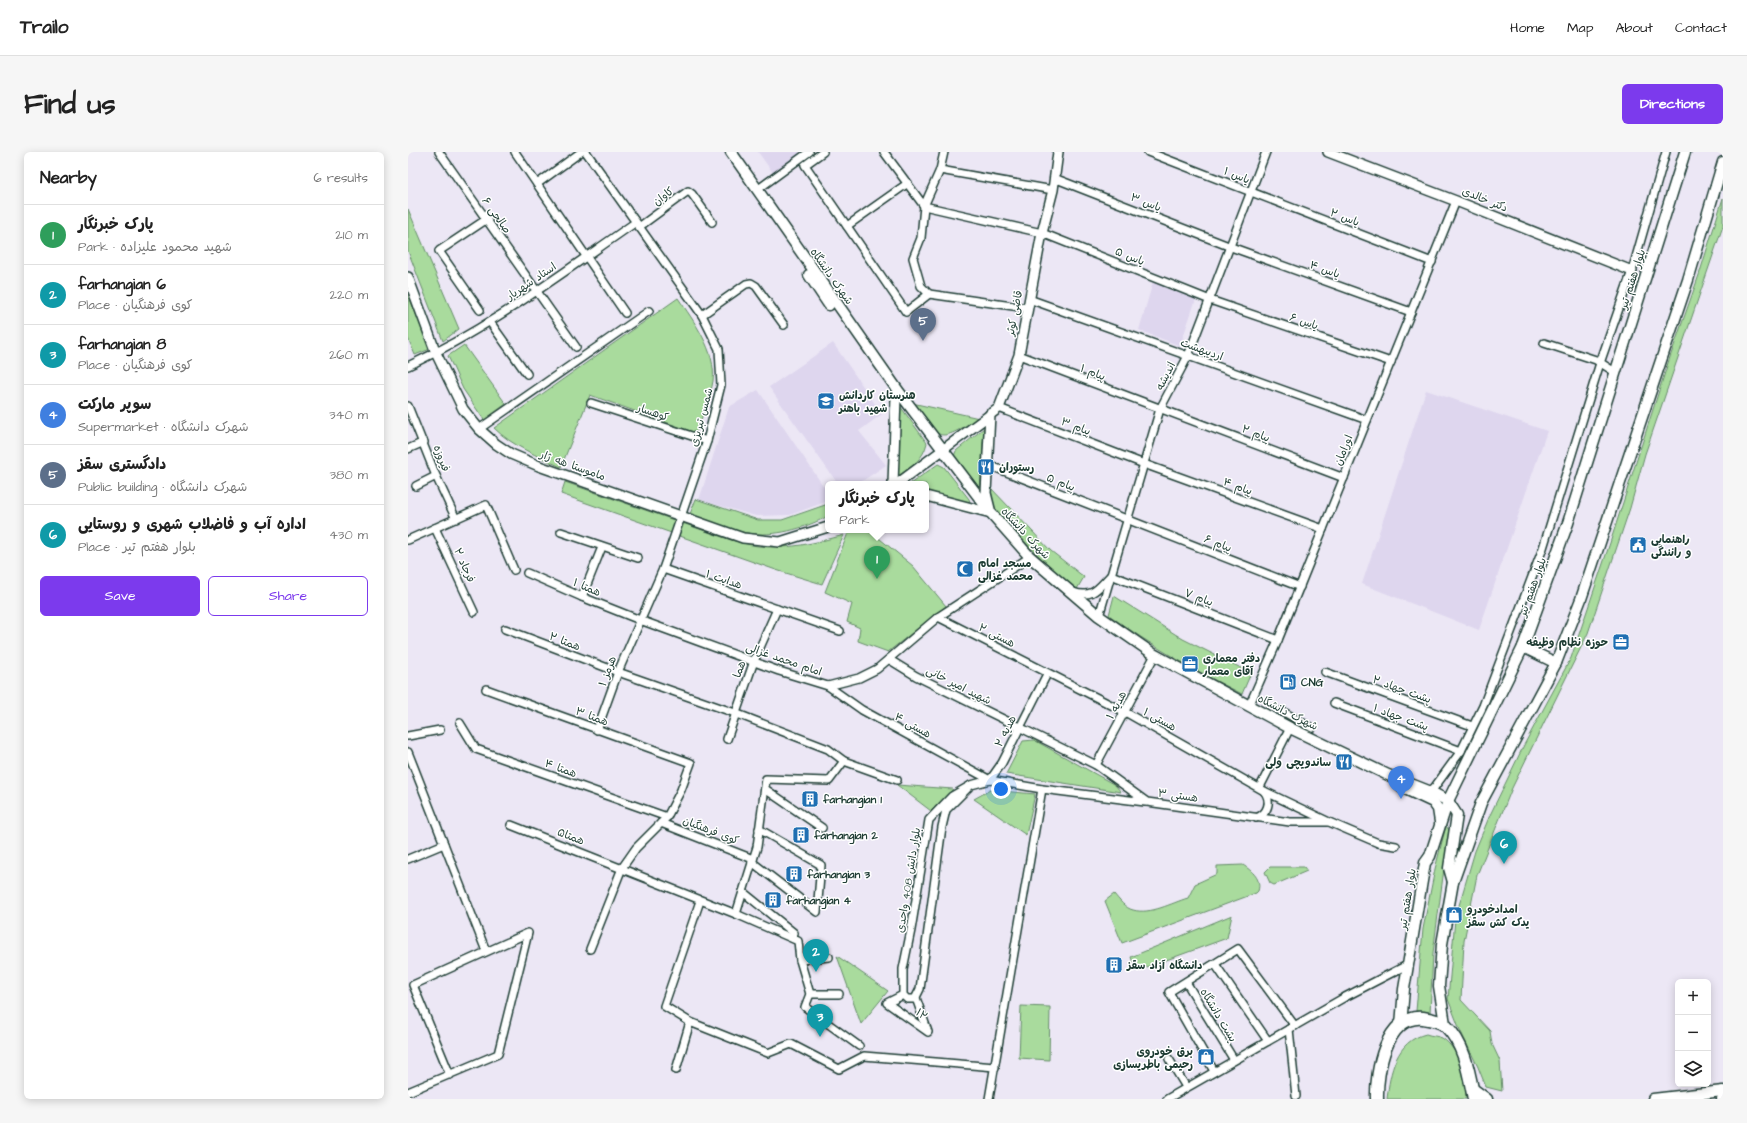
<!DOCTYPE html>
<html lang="en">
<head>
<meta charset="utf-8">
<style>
  body { margin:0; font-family:"Architects Daughter","Playpen Sans Arabic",sans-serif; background:#f6f6f6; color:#222 }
  .controls { position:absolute; right:12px; bottom:12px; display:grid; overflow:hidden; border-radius:6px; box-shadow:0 2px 10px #0003 }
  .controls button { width:36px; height:36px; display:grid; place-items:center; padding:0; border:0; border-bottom:1px solid #e0e0e0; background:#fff; color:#222; font:20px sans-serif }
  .you { position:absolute; left:593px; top:637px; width:14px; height:14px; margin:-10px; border:3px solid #fff; border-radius:50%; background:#1a73e8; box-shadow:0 0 0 6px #1a73e833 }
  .badge { display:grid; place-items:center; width:26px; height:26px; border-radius:50%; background:#7c3aed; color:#fff; font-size:13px; font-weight:700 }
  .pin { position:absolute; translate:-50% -33px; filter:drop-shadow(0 1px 2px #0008) }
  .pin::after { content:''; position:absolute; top:21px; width:14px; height:12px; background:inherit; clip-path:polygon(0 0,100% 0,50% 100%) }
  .popup { position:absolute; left:417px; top:329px; width:104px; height:52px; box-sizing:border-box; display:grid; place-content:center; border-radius:6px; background:#fff; filter:drop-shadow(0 1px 3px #0005); font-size:13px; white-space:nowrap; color:#767676 }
  .popup b { font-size:15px; color:#222 }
  .popup::after { content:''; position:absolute; left:50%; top:100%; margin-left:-8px; border:8px solid transparent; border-top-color:#fff }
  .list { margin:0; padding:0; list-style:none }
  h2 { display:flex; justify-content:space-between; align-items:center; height:52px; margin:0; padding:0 16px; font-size:17px }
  h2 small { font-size:13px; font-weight:400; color:#767676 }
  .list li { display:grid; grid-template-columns:26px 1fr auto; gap:12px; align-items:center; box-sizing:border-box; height:60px; padding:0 16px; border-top:1px solid #e0e0e0 }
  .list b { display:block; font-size:15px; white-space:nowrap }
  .list p { margin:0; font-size:13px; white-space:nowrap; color:#767676 }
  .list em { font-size:13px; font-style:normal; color:#767676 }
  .actions { display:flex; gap:8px; padding:12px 16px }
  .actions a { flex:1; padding:9px 0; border:1px solid #7c3aed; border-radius:6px; text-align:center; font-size:14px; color:#7c3aed }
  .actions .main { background:#7c3aed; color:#fff }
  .icon { flex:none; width:22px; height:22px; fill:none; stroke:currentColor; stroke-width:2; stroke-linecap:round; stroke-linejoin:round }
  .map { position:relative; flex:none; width:1315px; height:947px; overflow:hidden; border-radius:6px }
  header { display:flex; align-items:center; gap:24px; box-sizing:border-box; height:56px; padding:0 20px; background:#fff; border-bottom:1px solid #e0e0e0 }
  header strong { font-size:19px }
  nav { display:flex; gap:22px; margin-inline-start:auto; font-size:14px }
  .intro { display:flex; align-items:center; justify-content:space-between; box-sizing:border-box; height:96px; padding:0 24px }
  h1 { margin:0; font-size:28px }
  .button { padding:10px 18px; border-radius:6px; background:#7c3aed; color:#fff; font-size:14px; font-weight:700 }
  main { display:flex; gap:24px; padding:0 24px }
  aside { flex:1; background:#fff; border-radius:6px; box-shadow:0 2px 10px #0003 }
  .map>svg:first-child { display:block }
  .built { fill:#ded6ee }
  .green { fill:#a9db9d; stroke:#648c68 }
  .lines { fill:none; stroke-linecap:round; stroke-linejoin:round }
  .street-casing { stroke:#1f3d34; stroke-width:10 }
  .secondary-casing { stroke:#1f3d34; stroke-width:12 }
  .primary-casing { stroke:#1f3d34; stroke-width:13 }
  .highway-casing { stroke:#1f3d34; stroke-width:15 }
  .street { stroke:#fff; stroke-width:7 }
  .secondary { stroke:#fff; stroke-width:9 }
  .primary { stroke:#fff; stroke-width:10 }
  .highway { stroke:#fff; stroke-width:12 }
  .labels { text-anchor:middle; stroke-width:3; stroke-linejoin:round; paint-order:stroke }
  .street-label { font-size:11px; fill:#1f3d34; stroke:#fff }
  .poi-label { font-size:11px; font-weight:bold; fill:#1f3d34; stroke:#fff; text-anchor:start }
</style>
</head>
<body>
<header>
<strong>Trailo</strong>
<nav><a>Home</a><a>Map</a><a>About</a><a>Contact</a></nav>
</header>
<div class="intro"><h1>Find us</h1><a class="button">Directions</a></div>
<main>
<aside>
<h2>Nearby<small>6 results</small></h2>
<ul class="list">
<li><span class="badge" style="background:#2e9e5b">1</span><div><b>پارک خبرنگار</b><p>Park · شهید محمود علیزاده</p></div><em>210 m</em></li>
<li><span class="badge" style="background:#0f9aa8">2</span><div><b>farhangian 6</b><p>Place · کوی فرهنگیان</p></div><em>220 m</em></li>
<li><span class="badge" style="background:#0f9aa8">3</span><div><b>farhangian 8</b><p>Place · کوی فرهنگیان</p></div><em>260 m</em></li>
<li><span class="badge" style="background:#3f7fe0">4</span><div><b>سوپر مارکت</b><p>Supermarket · شهرک دانشگاه</p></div><em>340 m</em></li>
<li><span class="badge" style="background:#5c6f8a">5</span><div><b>دادگستری سقز</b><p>Public building · شهرک دانشگاه</p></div><em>380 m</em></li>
<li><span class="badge" style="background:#0f9aa8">6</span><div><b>اداره آب و فاضلاب شهری و روستایی</b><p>Place · بلوار هفتم تیر</p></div><em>430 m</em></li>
</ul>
<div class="actions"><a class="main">Save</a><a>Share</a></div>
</aside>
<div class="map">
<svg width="1315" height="947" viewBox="0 0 1315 947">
  <rect width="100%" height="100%" fill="#ece7f5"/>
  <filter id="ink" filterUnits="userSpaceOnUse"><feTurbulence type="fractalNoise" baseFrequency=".025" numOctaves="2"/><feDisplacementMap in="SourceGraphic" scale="8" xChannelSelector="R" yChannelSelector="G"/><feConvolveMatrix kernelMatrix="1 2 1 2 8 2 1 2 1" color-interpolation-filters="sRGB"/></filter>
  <g filter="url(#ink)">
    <g class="built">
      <path d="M350,0H394L365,21Z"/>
      <path d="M745,130L788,147L772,194L731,178Z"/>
      <path d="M425,191L474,262L451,279L478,313L450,332H430L361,235Z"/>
      <path d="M350,238L420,341V349L382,363L348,364L291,348L321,255Z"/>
      <path d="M1018,238L1139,279L1071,478L954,432Z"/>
    </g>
    <g class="green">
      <path d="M1315,46V74L1237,302L1222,356L1180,481L1104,636L1069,723L1056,789L1053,848L1082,879L1084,892L1092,909L1094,939L1078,935L1070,915L1052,878L1040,847L1047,767L1067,699L1082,663L1116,593L1163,506L1202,391L1260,211L1291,123Z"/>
      <path d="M0,57L51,177L35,189L0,99Z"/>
      <path d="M0,142L22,197L7,203L0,186Z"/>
      <path d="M270,146C285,168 309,200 305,229C303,243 293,267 288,281L182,243L153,315C130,304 104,294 86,276Z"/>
      <path d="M56,193L98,252L76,268L55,237L40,204Z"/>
      <path d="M504,251L571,266C528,292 533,289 504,251Z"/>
      <path d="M492,254L519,291C515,308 504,314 490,324Z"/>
      <path d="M576,276L572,338L546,304L548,299Z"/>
      <path d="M530,312L536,315L561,347L563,353L518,342V332H502Z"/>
      <path d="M157,330L323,388C332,390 341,393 350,394C380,398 407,391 436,383L414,432L368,418L153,342Z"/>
      <path d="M582,335L643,399L676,425L669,437L661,433L628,401L584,356Z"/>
      <path d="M288,347L350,368H374L420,352V364C396,377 366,385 339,381C321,378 302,370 285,365L282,362Z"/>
      <path d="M445,378H461L505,414L538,454L480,500L450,489L452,476L439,470L444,452L417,440L440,381Z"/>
      <path d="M706,444L775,487L843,521L834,542C788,519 743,494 701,463Z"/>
      <path d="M626,588L707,633L713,640L598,622L615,589Z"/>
      <path d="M489,633L545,637L523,659Z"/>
      <path d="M582,638L627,642L618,683L566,647Z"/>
      <path d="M1038,674L1041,678L1025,801L1022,861L1008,859L1015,777L1027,717Z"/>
      <path d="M835,713C844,719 854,727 850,739L848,741L714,791L697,749L706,742C711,748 717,756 725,758C743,763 763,751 780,746L787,732L809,722V714Z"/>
      <path d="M862,715H896L899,719L866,733L862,731L857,720Z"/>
      <path d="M824,763L819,786L728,819L723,805Z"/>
      <path d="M429,804L480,839L453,872Z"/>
      <path d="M613,854L642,855L641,908L611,906Z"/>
      <path d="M1018,882C1023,884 1030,884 1034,886C1052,897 1058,928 1058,947H979C982,920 988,889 1018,882Z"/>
    </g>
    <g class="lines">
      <g class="street-casing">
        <g id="street">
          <path d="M31,0L168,195"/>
          <path d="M107,0L217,161"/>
          <path d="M178,0L294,163L311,197L313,233L299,289L255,417L210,520L189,578"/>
          <path d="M415,0L397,13L498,160L521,142L513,134L505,106L513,86L516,54L532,18L536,0"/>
          <path d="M476,0L516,54L634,81L802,148L983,210"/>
          <path d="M740,0L1024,110"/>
          <path d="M532,18L645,38"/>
          <path d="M646,26L823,95L1003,160"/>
          <path d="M129,32L173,0"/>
          <path d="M349,38L401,0"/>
          <path d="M439,74L500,31"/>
          <path d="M231,75L280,39L284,42L304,70"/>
          <path d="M521,142L619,156"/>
          <path d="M621,147L959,268"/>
          <path d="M72,158L31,99L79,67"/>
          <path d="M294,163L338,132L343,131L348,134L376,173"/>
          <path d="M82,170L119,222"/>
          <path d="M1136,191L1188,208L1207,220"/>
          <path d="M611,203L936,326"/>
          <path d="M0,214C82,176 154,121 228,70"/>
          <path d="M183,251L299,289"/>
          <path d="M0,254L28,324L48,367"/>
          <path d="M591,256L736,312L915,377"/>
          <path d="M71,277L241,159"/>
          <path d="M0,297L16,290"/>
          <path d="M578,312L892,435"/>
          <path d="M8,334L28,324"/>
          <path d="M27,376L66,460"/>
          <path d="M153,380L230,406"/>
          <path d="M0,388L78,353L106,418"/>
          <path d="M255,417L432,479"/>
          <path d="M119,421L174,445L232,468L371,519L420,534L451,526L469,517L530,465L622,405"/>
          <path d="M665,440C685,447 690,436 703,423L870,488"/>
          <path d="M174,445L194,395"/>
          <path d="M691,464L752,257L780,204L858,0"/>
          <path d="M530,465L717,560L856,639L921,670L970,691L988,694"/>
          <path d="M97,477L210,520L327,561L420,597L436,609L489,628"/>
          <path d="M482,508L508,524L688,613L739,650L882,670H919"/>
          <path d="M917,520L1064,574"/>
          <path d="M420,534L454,558L582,628L634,637L737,650"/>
          <path d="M78,537L283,611L273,638L259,665L228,696L214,716L182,797"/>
          <path d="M926,551L1053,599"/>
          <path d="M841,554L870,488L1048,49"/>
          <path d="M874,559L904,576"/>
          <path d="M52,571L68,597L259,665"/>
          <path d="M0,584L32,578"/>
          <path d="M319,587L346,509L369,457"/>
          <path d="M0,600L78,799"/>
          <path d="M688,613L747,503"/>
          <path d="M563,633L538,658L534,675L512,837L507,847H499L495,843V817L503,778L521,668L544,644Z"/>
          <path d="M563,633L582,628L594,611L639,522"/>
          <path d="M852,635L882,576"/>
          <path d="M357,637L414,676"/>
          <path d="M1023,640L1053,599L1075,554L1135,396L1192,211L1224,119L1258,0"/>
          <path d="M848,666C860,662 864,649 856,639"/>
          <path d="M253,671L345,707"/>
          <path d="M103,673L328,762L349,695L358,627L421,629L436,609"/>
          <path d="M0,707L36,692"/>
          <path d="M344,710L409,760L413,713L351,677"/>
          <path d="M335,740L386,781"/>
          <path d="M328,762L390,789L392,808L402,842L397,855L451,894"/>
          <path d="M392,808L421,805"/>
          <path d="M807,812L860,889"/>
          <path d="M778,830L826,908"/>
          <path d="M402,842H431"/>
          <path d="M495,843L479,851L520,880L508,846"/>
          <path d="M282,870L360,901L383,892L431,917L456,904L587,915"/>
          <path d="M881,877L888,944"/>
          <path d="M761,907L778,935"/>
          <path d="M268,918L282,870L256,854L292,749"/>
          <path d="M806,919L761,840L830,797L887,874"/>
          <path d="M0,940L90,902L120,781L5,833L42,923"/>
          <path d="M581,947L634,637"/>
          <path d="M759,947L937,845L1001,812"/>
        </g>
      </g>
      <g class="secondary-casing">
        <g id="secondary">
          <path d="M920,0L1048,49L1224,119"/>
          <path d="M0,125L28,201L55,257L71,277L88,292L103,302L131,314L335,386L372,390L420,375"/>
          <path d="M485,332L488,245L491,240"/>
          <path d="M489,332L591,256L611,203L634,81L645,38L650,0"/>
          <path d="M518,344L583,361L578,341L582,262"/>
        </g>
      </g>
      <g class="primary-casing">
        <g id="primary">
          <path d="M323,0L491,240L583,361L621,404L691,464L747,503L882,576L980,623L1023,640L1040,649L1049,663L1041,716L1045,730"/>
          <path d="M401,123L421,153"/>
          <path d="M1115,495L1148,511"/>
          <path d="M993,635L1025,650L1030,657L1032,670"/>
          <path d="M1037,872L1031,834L1034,792L1045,730L1073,651L1148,511L1173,447L1280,128L1315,10"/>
          <path d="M993,873L996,837L1017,711L1022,704L1040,649L1115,495L1160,371L1277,0"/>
          <path d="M1064,936L1079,947"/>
          <path d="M1245,947L1315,939"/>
          <path d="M1314,947H1315"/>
        </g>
      </g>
      <g class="highway-casing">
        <path id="highway" d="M969,947C968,920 978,862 1015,866C1022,867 1033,869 1038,874C1057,893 1061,922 1066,947"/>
      </g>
      <use href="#street" class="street"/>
      <use href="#secondary" class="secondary"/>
      <use href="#primary" class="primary"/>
      <use href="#highway" class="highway"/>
    </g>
  </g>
  <defs>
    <g id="school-square" transform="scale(0.9)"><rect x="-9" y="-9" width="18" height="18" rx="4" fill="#1f6fb2" stroke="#fff"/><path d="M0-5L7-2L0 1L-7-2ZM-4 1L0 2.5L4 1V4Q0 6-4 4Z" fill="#fff"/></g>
    <g id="restaurant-square" transform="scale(0.9)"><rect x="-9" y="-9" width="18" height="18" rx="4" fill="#1f6fb2" stroke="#fff"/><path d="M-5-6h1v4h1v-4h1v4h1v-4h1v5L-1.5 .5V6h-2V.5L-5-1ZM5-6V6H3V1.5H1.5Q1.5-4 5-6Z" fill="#fff"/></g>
    <g id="civic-square" transform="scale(0.9)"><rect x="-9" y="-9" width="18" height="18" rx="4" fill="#1f6fb2" stroke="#fff"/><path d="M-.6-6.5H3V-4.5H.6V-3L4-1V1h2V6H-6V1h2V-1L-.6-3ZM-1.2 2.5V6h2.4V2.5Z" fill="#fff"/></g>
    <g id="mosque-square" transform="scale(0.9)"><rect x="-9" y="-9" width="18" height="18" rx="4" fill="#1f6fb2" stroke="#fff"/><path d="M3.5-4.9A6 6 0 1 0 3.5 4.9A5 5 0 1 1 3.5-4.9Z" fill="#fff"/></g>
    <g id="office-square" transform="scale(0.9)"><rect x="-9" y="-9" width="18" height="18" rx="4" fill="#1f6fb2" stroke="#fff"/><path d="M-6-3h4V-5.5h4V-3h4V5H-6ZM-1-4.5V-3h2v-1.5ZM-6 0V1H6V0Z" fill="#fff"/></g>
    <g id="fuel-square" transform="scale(0.9)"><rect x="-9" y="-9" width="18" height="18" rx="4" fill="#1f6fb2" stroke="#fff"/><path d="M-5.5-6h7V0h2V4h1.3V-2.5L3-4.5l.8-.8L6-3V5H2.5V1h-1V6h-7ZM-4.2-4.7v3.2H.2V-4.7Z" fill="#fff"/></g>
    <g id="building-square" transform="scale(0.9)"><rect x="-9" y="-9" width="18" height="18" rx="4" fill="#1f6fb2" stroke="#fff"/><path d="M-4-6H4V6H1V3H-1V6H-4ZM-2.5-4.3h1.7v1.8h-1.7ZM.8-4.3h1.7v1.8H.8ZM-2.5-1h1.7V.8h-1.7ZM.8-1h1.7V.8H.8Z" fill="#fff"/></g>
    <g id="shop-square" transform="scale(0.9)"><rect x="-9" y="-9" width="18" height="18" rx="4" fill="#1f6fb2" stroke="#fff"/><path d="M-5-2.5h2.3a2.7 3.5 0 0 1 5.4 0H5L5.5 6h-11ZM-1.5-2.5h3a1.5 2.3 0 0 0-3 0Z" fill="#fff"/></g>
  </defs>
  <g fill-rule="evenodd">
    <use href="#school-square" x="418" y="249"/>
    <use href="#restaurant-square" x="578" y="315"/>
    <use href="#civic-square" x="1230" y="393"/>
    <use href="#mosque-square" x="557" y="417"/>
    <use href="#office-square" x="1213" y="490"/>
    <use href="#office-square" x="782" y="512"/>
    <use href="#fuel-square" x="880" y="530"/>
    <use href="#restaurant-square" x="936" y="610"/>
    <use href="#building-square" x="402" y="647"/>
    <use href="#building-square" x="393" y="683"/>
    <use href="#building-square" x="386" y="722"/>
    <use href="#building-square" x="365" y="748"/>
    <use href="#shop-square" x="1046" y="763"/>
    <use href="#building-square" x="706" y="813"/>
    <use href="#shop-square" x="798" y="905"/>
  </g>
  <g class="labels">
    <g class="street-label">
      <text transform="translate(829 23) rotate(22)" y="4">یاس ۱</text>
      <text transform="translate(255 44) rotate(-37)" y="4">کاوان</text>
      <text transform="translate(1077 47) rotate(22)" y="4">دکتر خالدی</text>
      <text transform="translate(738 50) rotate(21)" y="4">یاس ۳</text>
      <text transform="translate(89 63) rotate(55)" y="4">صالحی ۶</text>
      <text transform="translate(937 65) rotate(21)" y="4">یاس ۲</text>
      <text transform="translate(722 104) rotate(22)" y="4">یاس ۵</text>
      <text transform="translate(917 117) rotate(20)" y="4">یاس ۴</text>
      <text transform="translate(424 124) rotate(55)" y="4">شهرک دانشگاه</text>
      <text transform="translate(1224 127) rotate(-72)" y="4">بلوار هفتم تیر</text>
      <text transform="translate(123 129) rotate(-34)" y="4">استاد شهریار</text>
      <text transform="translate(606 161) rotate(-79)" y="4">قاضی کوثر</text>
      <text transform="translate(896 169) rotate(19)" y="4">یاس ۶</text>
      <text transform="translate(794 197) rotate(20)" y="4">اردیبهشت</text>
      <text transform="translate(685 220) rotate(21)" y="4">پیام ۱</text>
      <text transform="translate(757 224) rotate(-63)" y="4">اندیشه</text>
      <text transform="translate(245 260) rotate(19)" y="4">کوهسار</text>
      <text transform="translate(293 265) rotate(-75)" y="4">شمس تبریزی</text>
      <text transform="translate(668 274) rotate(21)" y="4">پیام ۳</text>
      <text transform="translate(848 281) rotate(21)" y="4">پیام ۲</text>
      <text transform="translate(935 298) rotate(-68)" y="4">اورامان</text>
      <text transform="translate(34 306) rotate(69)" y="4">فیروزه</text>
      <text transform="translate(165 313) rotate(20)" y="4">ماموستا هه ژار</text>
      <text transform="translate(653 330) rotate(22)" y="4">پیام ۵</text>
      <text transform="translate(830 334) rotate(20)" y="4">پیام ۴</text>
      <text transform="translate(618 381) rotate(47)" y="4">شهرک دانشگاه</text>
      <text transform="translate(810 391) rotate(21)" y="4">پیام ۶</text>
      <text transform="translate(57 413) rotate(66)" y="4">فرجاد ۲</text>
      <text transform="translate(316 427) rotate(19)" y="4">هدایت ۱</text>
      <text transform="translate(179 435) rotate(23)" y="4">همتا ۱</text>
      <text transform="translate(1124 435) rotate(-70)" y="4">بلوار هفتم تیر</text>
      <text transform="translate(791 445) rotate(21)" y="4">پیام ۷</text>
      <text transform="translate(589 483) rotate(27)" y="4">هستی ۲</text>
      <text transform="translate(157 489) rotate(21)" y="4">همتا ۲</text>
      <text transform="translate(376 507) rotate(19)" y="4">امام محمد غزالی</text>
      <text transform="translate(331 517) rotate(-70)" y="4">هما</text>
      <text transform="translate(199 519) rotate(-69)" y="4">هرمز ۱</text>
      <text transform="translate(551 533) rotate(27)" y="4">شهید امیر خانی</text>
      <text transform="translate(994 537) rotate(20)" y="4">پشت جهاد ۲</text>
      <text transform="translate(708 553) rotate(-62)" y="4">هدیه ۱</text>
      <text transform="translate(880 560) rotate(27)" y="4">شهرک دانشگاه</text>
      <text transform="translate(184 564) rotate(20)" y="4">همتا ۳</text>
      <text transform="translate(993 565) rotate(20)" y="4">پشت جهاد ۱</text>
      <text transform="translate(752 567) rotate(29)" y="4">هستی ۱</text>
      <text transform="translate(505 573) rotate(29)" y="4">هستی ۴</text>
      <text transform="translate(597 579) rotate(-63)" y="4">هدیه ۲</text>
      <text transform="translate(153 616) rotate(20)" y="4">همتا ۴</text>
      <text transform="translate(770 643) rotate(8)" y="4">هستی ۳</text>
      <text transform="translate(303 678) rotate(21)" y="4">کوی فرهنگیان</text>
      <text transform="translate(163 684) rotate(21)" y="4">همتا۵</text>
      <text transform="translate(500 728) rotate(-81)" y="4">بلوار دانش 408 واحدی</text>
      <text transform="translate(999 747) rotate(-81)" y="4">بلوار هفتم تیر</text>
      <text transform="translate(514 862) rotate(35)" y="4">۱۲</text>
      <text transform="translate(811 863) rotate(59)" y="4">پشت دانشگاه</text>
    </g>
    <g class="poi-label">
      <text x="431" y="247">هنرستان کاردانش<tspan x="431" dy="13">شهید باهنر</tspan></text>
      <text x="591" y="319">رستوران</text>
      <text x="1243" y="391">راهنمایی<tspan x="1243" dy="13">و رانندگی</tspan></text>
      <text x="570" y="415">مسجد امام<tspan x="570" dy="13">محمد غزالی</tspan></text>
      <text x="1200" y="494" text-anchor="end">حوزه نظام وظیفه</text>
      <text x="795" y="510">دفتر معماری<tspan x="795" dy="13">آقای معمار</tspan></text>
      <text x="893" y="534">CNG</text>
      <text x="923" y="614" text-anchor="end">ساندویچی ولی</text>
      <text x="415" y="651">farhangian 1</text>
      <text x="406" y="687">farhangian 2</text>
      <text x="399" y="726">farhangian 3</text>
      <text x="378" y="752">farhangian 4</text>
      <text x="1059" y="761">امدادخودرو<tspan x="1059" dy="13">یدک کش سقز</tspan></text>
      <text x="719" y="817">دانشگاه آزاد سقز</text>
      <text x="785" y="903" text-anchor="end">برق خودروی<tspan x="785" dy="13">رحیمی باطریسازی</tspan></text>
    </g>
  </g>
</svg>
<div class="controls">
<button>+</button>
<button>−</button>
<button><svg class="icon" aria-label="layers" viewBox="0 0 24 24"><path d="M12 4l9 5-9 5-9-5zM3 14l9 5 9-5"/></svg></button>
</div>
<div class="you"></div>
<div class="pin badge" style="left:469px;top:427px;background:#2e9e5b">1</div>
<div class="popup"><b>پارک خبرنگار</b>Park</div>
<div class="pin badge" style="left:408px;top:820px;background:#0f9aa8">2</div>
<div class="pin badge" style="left:412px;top:885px;background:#0f9aa8">3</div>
<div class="pin badge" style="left:993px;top:647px;background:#3f7fe0">4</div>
<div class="pin badge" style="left:515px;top:189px;background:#5c6f8a">5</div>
<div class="pin badge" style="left:1096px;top:712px;background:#0f9aa8">6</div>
</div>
</main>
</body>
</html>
